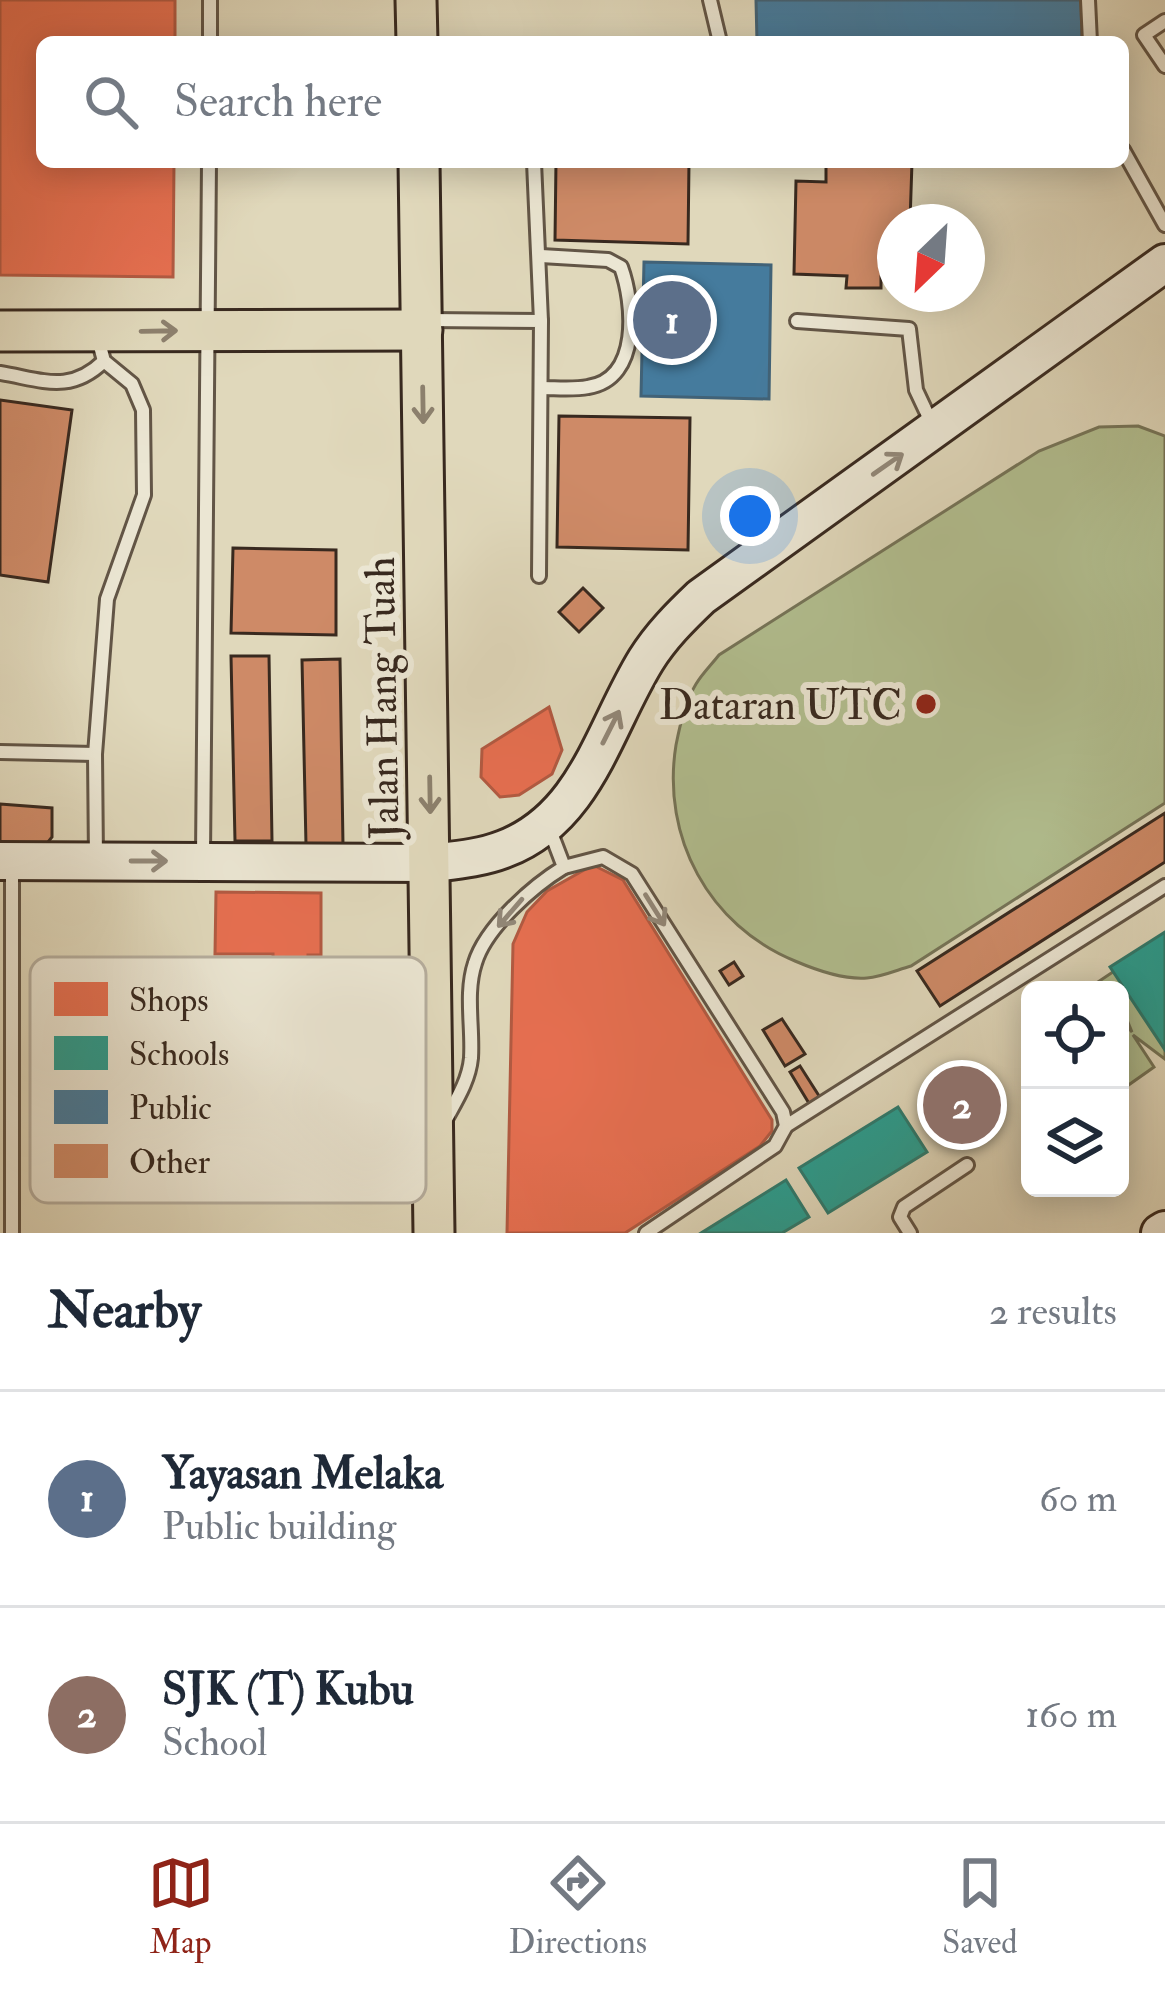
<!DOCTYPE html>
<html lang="en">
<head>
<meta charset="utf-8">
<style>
  body { margin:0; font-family:"IM FELL Double Pica",serif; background:#f2f2f3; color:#1f2937 }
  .controls { position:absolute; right:36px; bottom:36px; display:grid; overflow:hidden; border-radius:18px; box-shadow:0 6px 30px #0003 }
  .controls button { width:108px; height:108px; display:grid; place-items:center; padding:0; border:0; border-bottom:3px solid #e0e1e3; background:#fff; color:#1f2937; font:60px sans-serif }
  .compass { position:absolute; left:877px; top:204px; width:108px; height:108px; border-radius:50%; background:#fff; box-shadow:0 6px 30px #0003; rotate:205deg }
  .you { position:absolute; left:750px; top:516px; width:42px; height:42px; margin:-30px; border:9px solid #fff; border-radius:50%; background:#1a73e8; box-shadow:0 0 0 18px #1a73e833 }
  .badge { display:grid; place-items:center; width:78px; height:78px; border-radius:50%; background:#8f2418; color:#fff; font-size:39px; font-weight:700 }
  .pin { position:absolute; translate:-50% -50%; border:6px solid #fff; box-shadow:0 3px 12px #0006 }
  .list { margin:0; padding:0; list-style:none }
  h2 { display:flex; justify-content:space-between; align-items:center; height:156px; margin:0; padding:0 48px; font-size:51px }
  h2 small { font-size:39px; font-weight:400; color:#747a83 }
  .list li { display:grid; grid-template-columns:78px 1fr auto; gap:36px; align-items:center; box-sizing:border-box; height:216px; padding:0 48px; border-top:3px solid #e0e1e3 }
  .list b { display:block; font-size:45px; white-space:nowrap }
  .list p { margin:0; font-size:39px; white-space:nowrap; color:#747a83 }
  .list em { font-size:39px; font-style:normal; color:#747a83 }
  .icon { flex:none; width:66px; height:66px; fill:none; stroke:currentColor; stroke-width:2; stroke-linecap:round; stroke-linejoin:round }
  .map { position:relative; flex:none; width:1165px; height:1233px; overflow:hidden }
  .search { position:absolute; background:#fff; box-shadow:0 6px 30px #0003; left:36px; right:36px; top:36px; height:132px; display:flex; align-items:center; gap:30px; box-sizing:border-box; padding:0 42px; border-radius:18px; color:#747a83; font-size:45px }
  .sheet { height:588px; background:#fff }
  nav { display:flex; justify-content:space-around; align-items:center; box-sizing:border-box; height:168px; border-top:3px solid #e0e1e3; background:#fff; font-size:33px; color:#747a83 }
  nav a { display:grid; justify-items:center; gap:6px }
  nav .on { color:#8f2418 }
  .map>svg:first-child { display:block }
  .green { fill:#b2bf90; stroke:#757458; stroke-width:3 }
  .shops { fill:#e76f51; stroke:#b25a42; stroke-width:3 }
  .schools { fill:#2a9d8f; stroke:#2e7a6d; stroke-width:3 }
  .public { fill:#457b9d; stroke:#416277; stroke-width:3 }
  .building { fill:#ce8a67; stroke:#38291f; stroke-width:3 }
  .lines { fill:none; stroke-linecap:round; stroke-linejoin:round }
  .lane-casing { stroke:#625546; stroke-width:18 }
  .secondary-casing { stroke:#38291f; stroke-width:42 }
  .primary-casing { stroke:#38291f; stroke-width:45 }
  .lane { stroke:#ebe6d3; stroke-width:12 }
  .secondary { stroke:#ebe6d3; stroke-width:36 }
  .primary { stroke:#e0d8bb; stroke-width:39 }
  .oneway { stroke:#8c806d }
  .oneway2 { stroke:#928879 }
  .poi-dot { fill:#8f2418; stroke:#ebe6d3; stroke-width:4.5 }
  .labels { text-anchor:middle; stroke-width:12; stroke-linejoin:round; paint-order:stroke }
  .street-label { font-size:42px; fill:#38291f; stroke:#ebe6d3 }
  .poi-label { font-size:42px; fill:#38291f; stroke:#ebe6d3; text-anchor:end }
  .key { fill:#ebe6d3; stroke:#b5ad9d; stroke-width:3 }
  .key-label { font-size:33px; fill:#38291f }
</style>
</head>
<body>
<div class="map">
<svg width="1165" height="1233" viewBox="0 0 1165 1233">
  <rect width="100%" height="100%" fill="#e0d8bb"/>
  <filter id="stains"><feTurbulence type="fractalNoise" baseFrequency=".00167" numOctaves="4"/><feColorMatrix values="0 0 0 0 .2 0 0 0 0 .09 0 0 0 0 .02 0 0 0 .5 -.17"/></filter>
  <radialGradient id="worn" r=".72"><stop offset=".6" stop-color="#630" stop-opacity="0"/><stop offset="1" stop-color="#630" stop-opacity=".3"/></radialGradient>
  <g class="green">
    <path d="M1138,426L1165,436V803L911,966C897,970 881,977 867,978C844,980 816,970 795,961C709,926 661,837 676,745C680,725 685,702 696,684C702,674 711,665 719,655L1039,451L1099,427Z"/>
    <path d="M1165,937V1059L1133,1035L1154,1067L1120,1091V1018L1132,1032L1125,1015L1127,992L1120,995V990H1086Z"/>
  </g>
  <g class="shops">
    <path d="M0,0H175V42H42V162H174L173,277L0,275Z"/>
    <path d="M549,707L562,750L552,774L519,795L500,797L481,777L482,749Z"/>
    <path d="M593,865L623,880L772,1120V1131L760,1146L625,1233H507L513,944L527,912L547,891Z"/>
    <path d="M216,892L321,893V955H308V989L237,988V968H273V954H215Z"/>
  </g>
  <g class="schools">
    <path d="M1165,932V1050L1110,967Z"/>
    <path d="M898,1107L927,1152L828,1213L799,1168Z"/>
    <path d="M786,1180L809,1217L782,1233H701Z"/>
  </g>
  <g class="public">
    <path d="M756,0H1081L1082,42H757Z"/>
    <path d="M644,262L771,265L769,399L641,396Z"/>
  </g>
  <g class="building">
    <path d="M556,162H689L688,244L555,240Z"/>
    <path d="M826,162H912L910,222H895V277H881V288H846L847,276L794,274L796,181L826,182Z"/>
    <path d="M0,400L72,410L48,582L0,575Z"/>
    <path d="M559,416L690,418L688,550L557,547Z"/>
    <path d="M233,548L336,550V635L231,633Z"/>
    <path d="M583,588L603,608L579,632L559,612Z"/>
    <path d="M231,656H269L272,841H235Z"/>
    <path d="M340,659L343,845H306L302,660Z"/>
    <path d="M0,804L52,808V837L37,856L0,852Z"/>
    <path d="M1165,813V862L940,1006L917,971Z"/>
    <path d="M734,962L743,976L729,985L720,971Z"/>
    <path d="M782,1019L805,1054L785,1066L763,1030Z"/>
    <path d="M800,1066L821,1099L810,1105L790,1072Z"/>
  </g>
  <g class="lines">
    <g class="lane-casing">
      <g id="lane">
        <path d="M710,0L720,42"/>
        <path d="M1088,0L1090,42"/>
        <path d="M1165,21L1144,35L1165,66"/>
        <path d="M210,42V0"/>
        <path d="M1123,150L1165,225"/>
        <path d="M534,162L541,321"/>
        <path d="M429,320L541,321L539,576"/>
        <path d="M797,321L909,329L916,390L932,424"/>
        <path d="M0,373C43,380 70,394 104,361"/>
        <path d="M541,388C556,388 573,390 588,387C641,379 634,303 621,267L608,260L541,256"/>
        <path d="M0,752L95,754"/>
        <path d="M203,857L209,162"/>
        <path d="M96,860L95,754L107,599L144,495L143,410L132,384L104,361L97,335"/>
        <path d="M564,867L603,857L632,874L783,1112L786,1126L775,1146L646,1233"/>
        <path d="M12,868V1233"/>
        <path d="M446,1119C457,1099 469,1080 471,1058C473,1027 465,993 475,963C486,927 533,886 564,867L548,825"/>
        <path d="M786,1126L1165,886"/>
        <path d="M910,1233L900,1217L904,1207L967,1165"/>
      </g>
    </g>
    <g class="secondary-casing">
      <g id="secondary">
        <path d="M0,861L432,863C457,860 481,858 504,849C586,818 604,728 646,660C661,636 680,617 701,597L1165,263"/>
        <path d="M1160,1233L1165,1230"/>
      </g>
    </g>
    <g class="primary-casing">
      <g id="primary">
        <path d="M416,0L417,42"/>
        <path d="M419,162L434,1233"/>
        <path d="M0,331L422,330"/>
      </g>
    </g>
    <use href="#lane" class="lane"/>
    <use href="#secondary" class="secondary"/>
    <use href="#primary" class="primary"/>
  </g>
  <defs><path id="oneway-shaft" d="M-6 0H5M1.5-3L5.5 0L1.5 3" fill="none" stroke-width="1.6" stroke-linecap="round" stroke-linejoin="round" transform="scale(3)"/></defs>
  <g class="oneway">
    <use href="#oneway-shaft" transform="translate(159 331) rotate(-1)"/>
    <use href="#oneway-shaft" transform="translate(423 405) rotate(89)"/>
    <use href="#oneway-shaft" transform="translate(430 795) rotate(89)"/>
  </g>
  <g class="oneway2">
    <use href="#oneway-shaft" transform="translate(888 464) rotate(-35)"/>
    <use href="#oneway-shaft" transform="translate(611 727) rotate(-63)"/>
    <use href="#oneway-shaft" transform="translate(149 861)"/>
    <use href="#oneway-shaft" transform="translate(655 910) rotate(58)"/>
    <use href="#oneway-shaft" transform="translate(510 913) rotate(131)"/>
  </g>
  <circle class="poi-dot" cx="926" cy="704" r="12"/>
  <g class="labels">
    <g class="street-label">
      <text transform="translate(381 698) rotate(-91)" y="15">Jalan Hang Tuah</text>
    </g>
    <g class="poi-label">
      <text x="902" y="719">Dataran UTC</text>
    </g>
  </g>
  <rect x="30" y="957" width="396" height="246" rx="18" class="key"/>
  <rect x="54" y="982" width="54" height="34" fill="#e76f51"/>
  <rect x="54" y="1036" width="54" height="34" fill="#2a9d8f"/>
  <rect x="54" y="1090" width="54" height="34" fill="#457b9d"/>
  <rect x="54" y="1144" width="54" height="34" fill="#ce8a67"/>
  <g class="key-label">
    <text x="129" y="1011">Shops</text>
    <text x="129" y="1065">Schools</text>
    <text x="129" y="1119">Public</text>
    <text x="129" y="1173">Other</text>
  </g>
  <rect width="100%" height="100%" filter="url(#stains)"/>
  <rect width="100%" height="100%" fill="url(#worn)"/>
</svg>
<div class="controls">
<button><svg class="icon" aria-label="locate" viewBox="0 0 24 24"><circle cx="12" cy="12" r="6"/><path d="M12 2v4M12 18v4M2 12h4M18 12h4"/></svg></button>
<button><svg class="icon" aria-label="layers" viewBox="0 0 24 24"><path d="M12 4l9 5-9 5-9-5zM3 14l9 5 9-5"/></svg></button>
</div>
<svg class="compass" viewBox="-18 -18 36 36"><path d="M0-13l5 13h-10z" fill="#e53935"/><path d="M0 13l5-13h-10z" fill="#747a83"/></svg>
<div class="you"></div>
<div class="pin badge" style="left:672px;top:320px;background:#5c6f8a">1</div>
<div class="pin badge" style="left:962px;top:1105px;background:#8d6e63">2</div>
<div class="search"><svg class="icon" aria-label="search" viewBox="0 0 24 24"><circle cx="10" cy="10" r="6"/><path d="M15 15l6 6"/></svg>Search here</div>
</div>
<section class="sheet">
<h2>Nearby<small>2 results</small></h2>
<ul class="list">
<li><span class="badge" style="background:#5c6f8a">1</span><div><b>Yayasan Melaka</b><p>Public building</p></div><em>60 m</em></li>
<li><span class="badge" style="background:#8d6e63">2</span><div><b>SJK (T) Kubu</b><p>School</p></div><em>160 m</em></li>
</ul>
</section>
<nav>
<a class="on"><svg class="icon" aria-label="map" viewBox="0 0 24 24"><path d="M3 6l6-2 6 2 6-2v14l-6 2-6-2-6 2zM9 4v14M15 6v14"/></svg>Map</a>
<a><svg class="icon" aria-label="directions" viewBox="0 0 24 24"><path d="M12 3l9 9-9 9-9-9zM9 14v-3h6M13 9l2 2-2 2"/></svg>Directions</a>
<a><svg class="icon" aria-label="saved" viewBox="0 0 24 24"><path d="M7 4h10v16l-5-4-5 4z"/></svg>Saved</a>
</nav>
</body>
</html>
